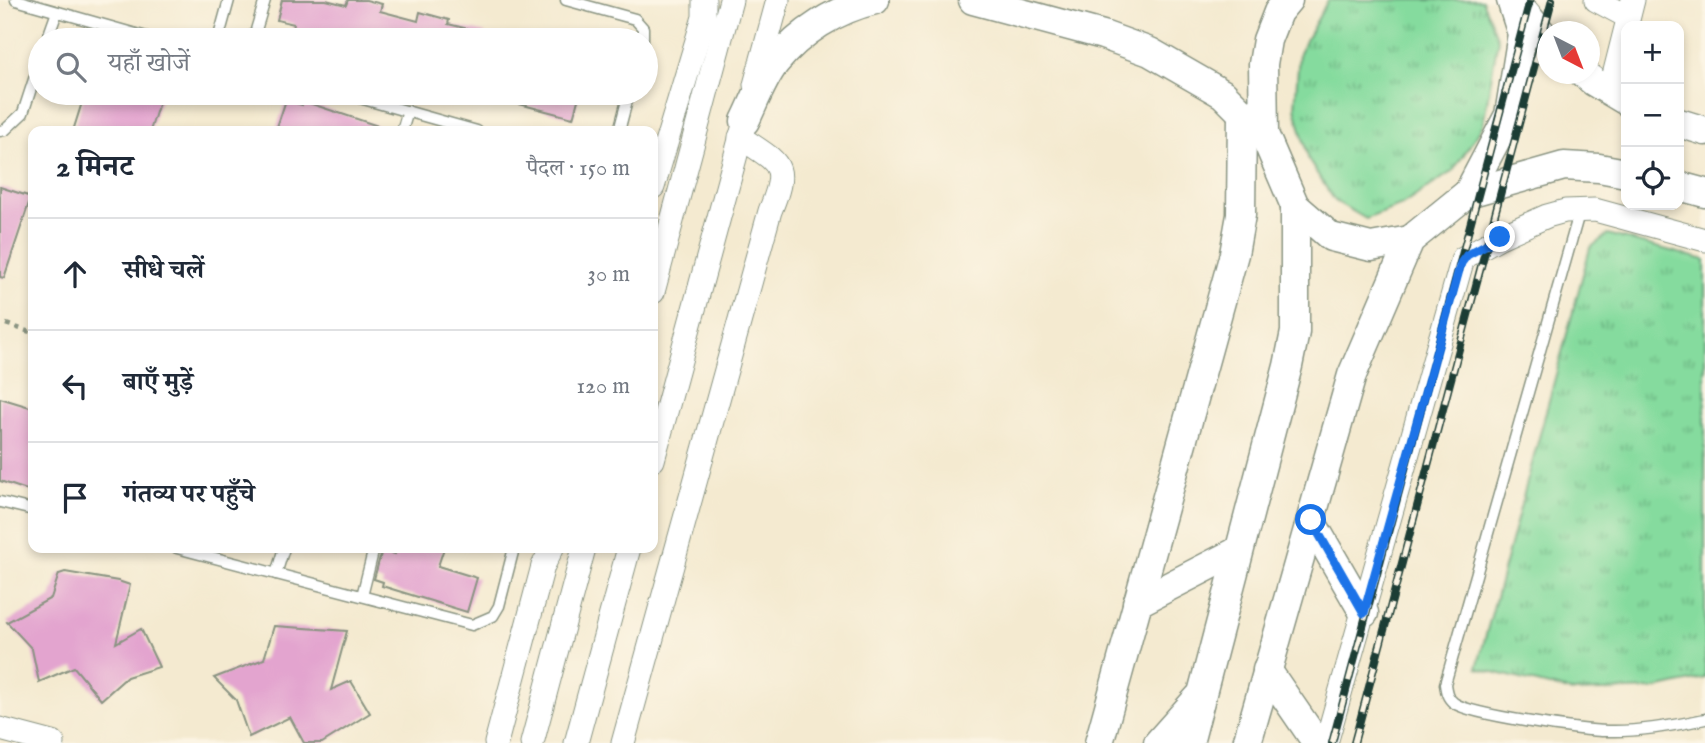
<!DOCTYPE html>
<html lang="hi">
<head>
<meta charset="utf-8">
<style>
  body { margin:0; font-family:"IM FELL English","Noto Serif Devanagari",serif; background:#f6f6f7; color:#1f2937 }
  .controls { position:absolute; right:21px; top:21px; display:grid; overflow:hidden; border-radius:14px; box-shadow:0 4px 10px #0003 }
  .controls button { width:63px; height:63px; display:grid; place-items:center; padding:0; border:0; border-bottom:2px solid #e0e1e3; background:#fff; color:#1f2937; font:35px sans-serif }
  .compass { position:absolute; left:1537px; top:21px; width:63px; height:63px; border-radius:50%; background:#fff; box-shadow:0 4px 10px #0003; rotate:138deg }
  .stop { position:absolute; width:21px; height:21px; margin:-16px; border:5px solid #1a73e8; border-radius:50%; background:#fff }
  .stop.end { background:#1a73e8; border-color:#fff; box-shadow:0 2px 7px #0008 }
  .list { margin:0; padding:0; list-style:none }
  h2 { display:flex; justify-content:space-between; align-items:center; height:91px; margin:0; padding:0 28px; font-size:30px }
  h2 small { font-size:23px; font-weight:400; color:#747a83 }
  .list li { display:grid; grid-template-columns:46px 1fr auto; gap:21px; align-items:center; box-sizing:border-box; height:112px; padding:0 28px; border-top:2px solid #e0e1e3 }
  .list b { display:block; font-size:26px; white-space:nowrap }
  .list em { font-size:23px; font-style:normal; color:#747a83 }
  .icon { flex:none; width:38px; height:38px; fill:none; stroke:currentColor; stroke-width:2; stroke-linecap:round; stroke-linejoin:round }
  .map { position:relative; flex:none; width:1705px; height:743px; overflow:hidden }
  .search { position:absolute; background:#fff; box-shadow:0 4px 10px #0003; left:28px; top:28px; width:630px; height:77px; display:flex; align-items:center; gap:18px; box-sizing:border-box; padding:0 24px; border-radius:38px; color:#747a83; font-size:26px }
  .panel { position:absolute; background:#fff; box-shadow:0 4px 10px #0003; left:28px; top:126px; width:630px; height:427px; border-radius:14px }
  .map>svg:first-child { display:block }
  .park { fill:url(#park-tufts); stroke:#528c69; stroke-width:2 }
  .building { fill:#e3a4cf }
  .lines { fill:none; stroke-linecap:round; stroke-linejoin:round }
  .service-casing { stroke:#8a9482; stroke-width:13 }
  .minor-casing { stroke:#8a9482; stroke-width:25 }
  .tertiary-casing { stroke:#8a9482; stroke-width:31 }
  .path { stroke:#8a9482; stroke-width:4.5; stroke-dasharray:5 5; stroke-linecap:butt }
  .service { stroke:#fff; stroke-width:10 }
  .minor { stroke:#fff; stroke-width:23 }
  .tertiary { stroke:#fff; stroke-width:28 }
  .rail-casing { stroke:#1f3d34; stroke-width:8 }
  .rail { stroke:#fcf5e5; stroke-width:5; stroke-dasharray:16; stroke-linecap:butt }
  .route { stroke:#1a73e8; stroke-width:9 }
</style>
</head>
<body>
<div class="map">
<svg width="1705" height="743" viewBox="0 0 1705 743">
  <defs>
    <pattern id="park-tufts" width="24" height="20" patternUnits="userSpaceOnUse" patternTransform="scale(1.75)"><rect width="24" height="20" fill="#85db9e"/><path d="M3 7l-1-3M5 7V3M7 7l1-3M15 17l-1-3M17 17v-4M19 17l1-3" fill="none" stroke="#6cb382"/></pattern>
  </defs>
  <rect width="100%" height="100%" fill="#fcf5e5"/>
  <filter id="ink" filterUnits="userSpaceOnUse"><feTurbulence type="fractalNoise" baseFrequency=".0143" numOctaves="2"/><feDisplacementMap in="SourceGraphic" scale="14" xChannelSelector="R" yChannelSelector="G"/><feConvolveMatrix kernelMatrix="1 2 1 2 8 2 1 2 1" color-interpolation-filters="sRGB"/></filter>
  <filter id="wash" filterUnits="userSpaceOnUse"><feTurbulence type="fractalNoise" baseFrequency=".00686" numOctaves="4" result="noise"/><feDisplacementMap in="SourceGraphic" scale="28" xChannelSelector="R" yChannelSelector="G"/><feGaussianBlur stdDeviation="1.57" result="paint"/><feColorMatrix in="noise" values="0 0 0 0 0 0 0 0 0 0 0 0 0 0 0 0 0 1.4 0 .05"/><feComposite in="paint" operator="in"/></filter>
  <g filter="url(#wash)">
    <rect width="100%" height="100%" fill="#f4ead0"/>
    <g class="park">
      <path d="M1328,0H1482L1498,39L1483,125L1453,171L1402,205L1366,219L1335,201L1309,161L1295,108L1299,53Z"/>
      <path d="M1608,234L1705,260V678L1656,689L1573,692L1477,668L1590,248Z"/>
    </g>
    <g id="blocks">
      <g class="building">
        <path d="M282,0H326L346,5L348,0H366L382,4L380,11L418,21L420,12L449,20L448,24L485,33L484,40H300L301,36L292,34L294,24L277,20Z"/>
        <path d="M85,93H162L150,131H73Z"/>
        <path d="M501,93H580L573,118L500,99Z"/>
        <path d="M286,100L302,105L303,101L384,128V131H287L277,127Z"/>
        <path d="M0,187L31,197L4,278L0,277Z"/>
        <path d="M0,398L33,408V492L0,481Z"/>
        <path d="M397,548H444L438,566L477,578L467,612L382,586L383,582L374,579L382,550L395,554Z"/>
        <path d="M65,572L118,581L130,585L116,643L141,629L159,667L127,677L101,700L74,667L39,682L32,649L7,622L51,598L59,574Z"/>
        <path d="M274,626L347,631L331,690L351,681L370,713L322,743H304L290,717L249,737L236,700L214,678L264,659Z"/>
      </g>
    </g>
  </g>
  <g filter="url(#ink)">
    <use href="#blocks" fill-opacity="0" stroke="#8a9482" stroke-width="2"/>
    <g class="lines">
      <g class="service-casing">
        <g id="service">
          <path d="M16,0L157,40"/>
          <path d="M566,0L635,19L643,28V40"/>
          <path d="M47,40L57,12"/>
          <path d="M218,40L229,0"/>
          <path d="M253,40L265,0"/>
          <path d="M342,93L477,131"/>
          <path d="M0,131L5,130L23,113L40,61"/>
          <path d="M402,131L408,111"/>
          <path d="M619,131L629,93"/>
          <path d="M1580,210L1445,684C1446,691 1447,698 1454,703C1471,715 1583,731 1608,731C1636,732 1677,725 1705,719"/>
          <path d="M0,502L33,510"/>
          <path d="M177,548L472,625L493,616L499,606L514,548"/>
          <path d="M276,574L284,548"/>
          <path d="M362,596L374,548"/>
        </g>
      </g>
      <g class="minor-casing">
        <g id="minor">
          <path d="M1596,0L1628,17"/>
          <path d="M755,85L778,0"/>
          <path d="M1610,91L1633,0"/>
          <path d="M653,187L704,17V0"/>
          <path d="M653,292L731,0"/>
          <path d="M653,460L744,125"/>
          <path d="M0,729L53,743"/>
          <path d="M496,743L543,566L552,548"/>
          <path d="M532,743L584,548"/>
          <path d="M576,743L629,548"/>
          <path d="M623,743L770,211C790,163 779,164 740,137"/>
          <path d="M1326,743L1463,258L1500,237L1547,216L1565,211L1595,210L1705,240"/>
        </g>
      </g>
      <g class="tertiary-casing">
        <g id="tertiary">
          <path d="M973,0L1103,35L1150,52L1223,94L1254,125"/>
          <path d="M1288,0L1278,12L1267,40L1263,64L1264,134L1295,206L1331,237L1371,247L1410,240"/>
          <path d="M1518,5L1548,41"/>
          <path d="M1584,74L1594,82L1626,101"/>
          <path d="M745,121C754,103 762,80 775,63C800,32 836,9 875,0"/>
          <path d="M1679,123L1705,131"/>
          <path d="M1679,186L1705,193"/>
          <path d="M1468,193L1564,166L1599,168L1626,173"/>
          <path d="M1311,521L1364,613"/>
          <path d="M1137,603L1238,551"/>
          <path d="M1267,670L1317,743"/>
          <path d="M1099,743L1234,254L1241,215L1242,112"/>
          <path d="M1158,743L1198,698"/>
          <path d="M1189,743L1288,366L1295,332V206"/>
          <path d="M1247,743L1352,375L1410,240L1468,193L1509,115L1522,34L1511,0"/>
        </g>
      </g>
      <path class="path" d="M6,324L33,333"/>
      <use href="#service" class="service"/>
      <use href="#minor" class="minor"/>
      <use href="#tertiary" class="tertiary"/>
      <g class="rail-casing">
        <g id="rail">
          <path d="M1332,743L1530,0"/>
          <path d="M1354,743L1552,0"/>
        </g>
      </g>
      <use href="#rail" class="rail"/>
    </g>
  </g>
  <g class="lines" filter="url(#ink)">
    <path class="route" d="M1311,520L1364,613L1461,263L1467,255L1500,237"/>
  </g>
</svg>
<div class="controls">
<button>+</button>
<button>−</button>
<button><svg class="icon" aria-label="locate" viewBox="0 0 24 24"><circle cx="12" cy="12" r="6"/><path d="M12 2v4M12 18v4M2 12h4M18 12h4"/></svg></button>
</div>
<svg class="compass" viewBox="-18 -18 36 36"><path d="M0-13l5 13h-10z" fill="#e53935"/><path d="M0 13l5-13h-10z" fill="#747a83"/></svg>
<div class="stop" style="left:1311px;top:520px"></div>
<div class="stop end" style="left:1500px;top:237px"></div>
<div class="search"><svg class="icon" aria-label="search" viewBox="0 0 24 24"><circle cx="10" cy="10" r="6"/><path d="M15 15l6 6"/></svg>यहाँ खोजें</div>
<section class="panel">
<h2>2 मिनट<small>पैदल · 150 m</small></h2>
<ul class="list">
<li><svg class="icon" aria-label="ahead" viewBox="0 0 24 24"><path d="M12 20V5M6 11l6-6 6 6"/></svg><div><b>सीधे चलें</b></div><em>30 m</em></li>
<li><svg class="icon" aria-label="left" viewBox="0 0 24 24"><path d="M17 20v-9H6M10 6l-5 5 5 5"/></svg><div><b>बाएँ मुड़ें</b></div><em>120 m</em></li>
<li><svg class="icon" aria-label="arrive" viewBox="0 0 24 24"><path d="M6 21V4h12l-3 4 3 4H6"/></svg><div><b>गंतव्य पर पहुँचे</b></div></li>
</ul>
</section>
</div>
</body>
</html>
